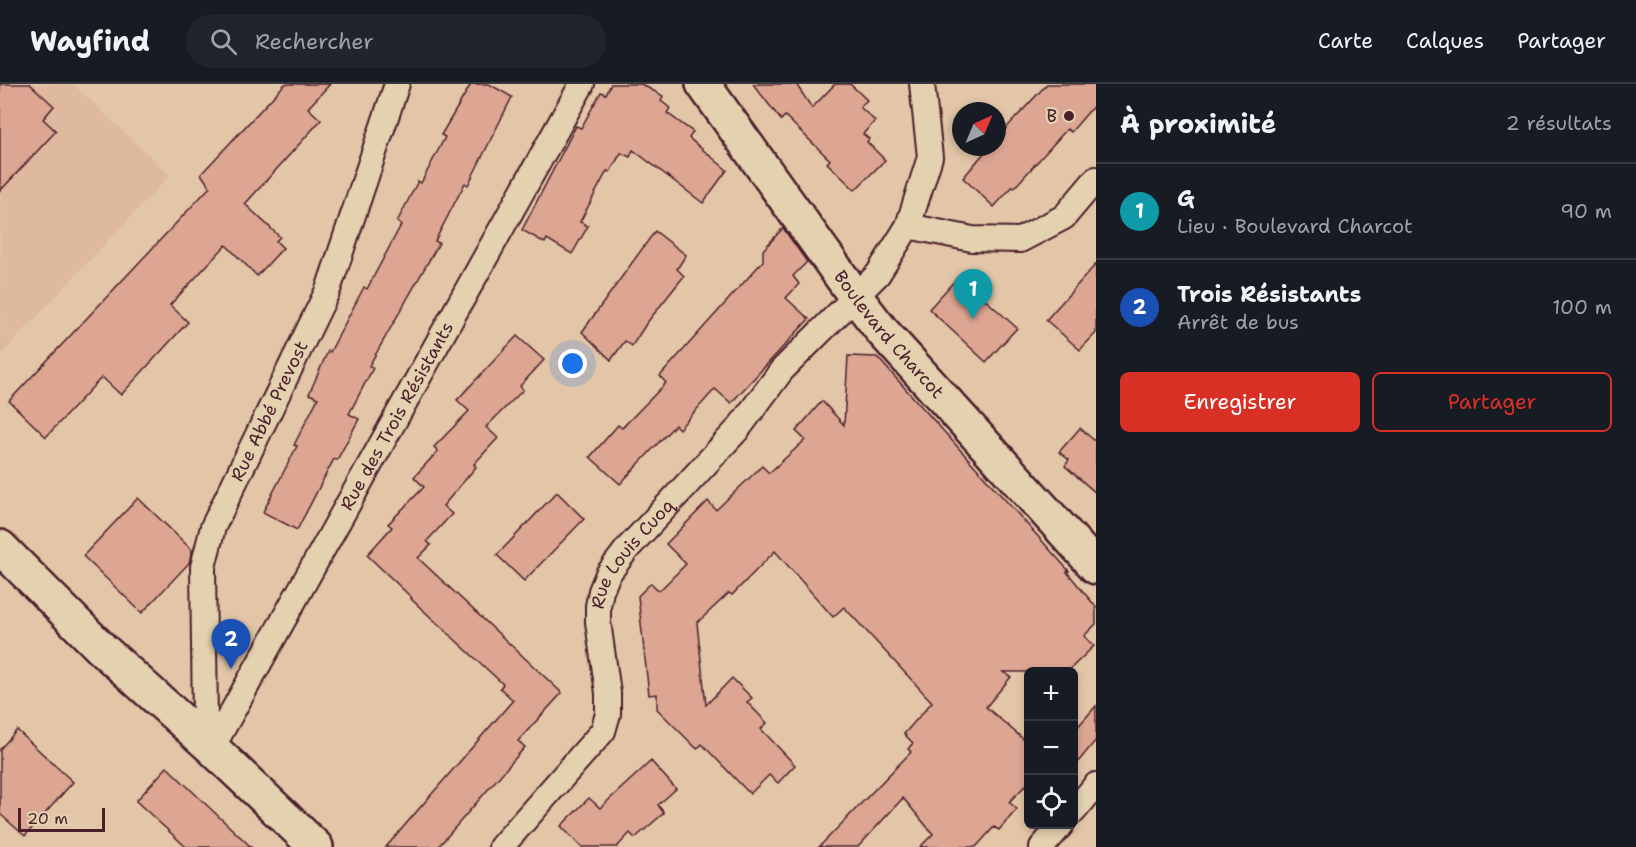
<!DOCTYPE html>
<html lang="fr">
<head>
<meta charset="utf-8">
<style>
  body { margin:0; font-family:"Shantell Sans",sans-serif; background:#20242c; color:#f1f3f6 }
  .controls { position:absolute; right:18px; bottom:18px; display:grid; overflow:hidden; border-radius:9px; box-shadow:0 3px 9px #0003 }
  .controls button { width:54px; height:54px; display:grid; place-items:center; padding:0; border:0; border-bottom:2px solid #363941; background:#171b24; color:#f1f3f6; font:30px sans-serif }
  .compass { position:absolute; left:952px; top:18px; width:54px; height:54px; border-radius:50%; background:#171b24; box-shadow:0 3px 9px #0003; rotate:44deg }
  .scale { position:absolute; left:18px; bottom:15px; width:87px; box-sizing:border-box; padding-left:6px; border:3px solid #4a1f2b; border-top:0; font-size:16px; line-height:21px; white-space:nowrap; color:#4a1f2b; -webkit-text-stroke:4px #e3d1af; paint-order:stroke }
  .you { position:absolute; left:573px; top:280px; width:21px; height:21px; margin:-15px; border:4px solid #fff; border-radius:50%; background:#1a73e8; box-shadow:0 0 0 9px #1a73e833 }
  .badge { display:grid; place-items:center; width:39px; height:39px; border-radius:50%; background:#d93025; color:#fff; font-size:20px; font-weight:700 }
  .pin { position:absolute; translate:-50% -50px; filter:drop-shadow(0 2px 3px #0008) }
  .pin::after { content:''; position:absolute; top:32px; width:21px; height:18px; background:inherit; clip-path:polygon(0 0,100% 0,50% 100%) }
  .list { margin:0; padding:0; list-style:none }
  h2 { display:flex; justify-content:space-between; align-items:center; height:78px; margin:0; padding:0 24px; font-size:26px }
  h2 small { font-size:20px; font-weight:400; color:#9ea1a6 }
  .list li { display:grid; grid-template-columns:39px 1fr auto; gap:18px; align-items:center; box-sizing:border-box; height:96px; padding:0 24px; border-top:2px solid #363941 }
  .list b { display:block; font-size:22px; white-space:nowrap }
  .list p { margin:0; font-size:20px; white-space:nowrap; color:#9ea1a6 }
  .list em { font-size:20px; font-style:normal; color:#9ea1a6 }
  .actions { display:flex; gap:12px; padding:18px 24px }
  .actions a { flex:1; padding:14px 0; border:2px solid #d93025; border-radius:9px; text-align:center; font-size:21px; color:#d93025 }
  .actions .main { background:#d93025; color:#fff }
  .icon { flex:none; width:33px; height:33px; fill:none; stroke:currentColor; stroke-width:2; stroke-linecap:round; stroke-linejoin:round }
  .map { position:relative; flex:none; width:1096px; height:763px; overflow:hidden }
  header { display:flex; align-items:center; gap:36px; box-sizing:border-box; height:84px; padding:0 30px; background:#171b24; border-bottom:2px solid #363941 }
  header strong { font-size:28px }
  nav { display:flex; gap:33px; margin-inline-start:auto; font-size:21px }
  .search { width:420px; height:54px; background:#20242c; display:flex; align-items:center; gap:15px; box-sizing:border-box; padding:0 21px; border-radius:33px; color:#9ea1a6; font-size:22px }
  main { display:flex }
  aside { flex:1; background:#171b24 }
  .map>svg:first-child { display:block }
  .built { fill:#deb99f }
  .building { fill:#dca692; stroke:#4a1f2b; stroke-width:1.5 }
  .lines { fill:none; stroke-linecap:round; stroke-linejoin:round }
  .street-casing { stroke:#4a1f2b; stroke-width:28 }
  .secondary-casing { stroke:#4a1f2b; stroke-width:38 }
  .street { stroke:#e3d1af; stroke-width:24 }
  .secondary { stroke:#e3d1af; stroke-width:33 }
  .poi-dot { fill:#4a1f2b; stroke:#e3d1af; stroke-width:2 }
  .labels { text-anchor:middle; stroke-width:4.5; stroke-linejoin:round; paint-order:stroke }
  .poi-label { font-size:18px; fill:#4a1f2b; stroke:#e3d1af; text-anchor:end }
  .street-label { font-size:18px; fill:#4a1f2b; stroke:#e3d1af }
</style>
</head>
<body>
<header>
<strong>Wayfind</strong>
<div class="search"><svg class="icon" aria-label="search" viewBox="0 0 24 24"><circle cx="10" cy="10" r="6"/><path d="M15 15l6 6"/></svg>Rechercher</div>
<nav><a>Carte</a><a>Calques</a><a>Partager</a></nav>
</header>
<main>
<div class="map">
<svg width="1096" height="763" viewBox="0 0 1096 763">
  <rect width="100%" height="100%" fill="#e3c6a8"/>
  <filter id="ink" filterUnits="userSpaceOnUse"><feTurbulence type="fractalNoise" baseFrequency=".0167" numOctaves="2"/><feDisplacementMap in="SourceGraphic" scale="12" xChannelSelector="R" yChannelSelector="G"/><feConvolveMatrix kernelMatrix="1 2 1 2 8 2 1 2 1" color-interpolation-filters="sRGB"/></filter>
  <g filter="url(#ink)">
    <path class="built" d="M0,0H73L170,91L0,272Z"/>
    <g class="building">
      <path d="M0,0H30L54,22L43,35L56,47L0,107Z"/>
      <path d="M285,0H330L308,24L321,36L245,120L280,153L276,157L283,164L257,192L226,161L170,221L188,238L121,311L102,293L46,353L9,317L210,103L201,90Z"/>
      <path d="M471,0H489L512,13L468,101L465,99L435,157L439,159L369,282L373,284L349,330L359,335L337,376L334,375L297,446L263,428L297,362L294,361L318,314L309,310L328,267L330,268L364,203L367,205L401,141L397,138L418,97L421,99L445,53L441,51Z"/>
      <path d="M611,0H641L663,12L661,17L670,24L667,29L693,48L689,54L727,86L703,119L633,66L630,73L621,69L610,88L607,87L580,138L588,142L572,170L547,155L545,159L522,146L576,42L581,44L601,8L606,10Z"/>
      <path d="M753,0H796L812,24L835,0H850L867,16L860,23L875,37L863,50L869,55L867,58L885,76L855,106L827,79L830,76L785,32L781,36Z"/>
      <path d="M1047,0H1096V19L1071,48L1067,45L1014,104L1013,102L994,123L963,94L989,63H997V54Z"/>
      <path d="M783,144L807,178L793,192L799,200L786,214L809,235L731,319L715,305L679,345L675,341L620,400L590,373L618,341L622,344L666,299L660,292L763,177V166Z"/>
      <path d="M655,147L686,171L677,185L684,192L646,240L632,262L625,257L611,276L582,248Z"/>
      <path d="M1096,180V249L1080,266L1046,236Z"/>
      <path d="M959,192L1017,244L986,278L929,225Z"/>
      <path d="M517,252L544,276L520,302L523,306L486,343L498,354L474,380L476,383L443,422L452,430L427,457L431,461L418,474L562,609L518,657L525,663L438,763H386L513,616L500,604L503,600L411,515L412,514L367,471L392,443L388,440L424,403L414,393L438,367L434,363L469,327L457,316Z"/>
      <path d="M848,272L877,273L1069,487L1067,488L1096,523V540L1084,552L1094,562L1067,588H1003L1011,593L986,623L1029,660V698L1009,718L1017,725L999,746L994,743L976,763H920L933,750L903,714L858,763H819L911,668L908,665L913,659L904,650L932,618L844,523L833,533L775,467L732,511L729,509L697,539L706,621L732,594L752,614L747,618L767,639L761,645L795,681L778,699L769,691L750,710L702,660L697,665L657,625V610L649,611L638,512L651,499L659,507L686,480L666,460L708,417L716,426L762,382L769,389L805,356L796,347L822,317L844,341Z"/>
      <path d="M1080,344L1096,358V409L1065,382L1069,376L1059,368Z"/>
      <path d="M557,408L584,435L524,497L497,471Z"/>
      <path d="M138,414L192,466L189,479L142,529L83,472Z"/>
      <path d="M1096,622V656L1074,683V647Z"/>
      <path d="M17,646L73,698L25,752L0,730V665Z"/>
      <path d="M651,677L676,705L658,721L664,729L635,754L630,749L617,763H581L561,742L589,714L600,724Z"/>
      <path d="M167,683L214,728L251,763H186L136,717Z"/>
    </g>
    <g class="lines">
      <g class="street-casing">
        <g id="street">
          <path d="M908,142L972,155L1020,156L1064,133L1096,95"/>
          <path id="s1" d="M212,664L582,0"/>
          <path id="s2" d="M212,664L205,636L203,483L213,443L328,206L397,0"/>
          <path d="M1074,727L1096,701"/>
          <path id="s3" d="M501,763L603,647L608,630V609L598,538V522L601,507L608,490L627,465L738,345L782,286L878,190L908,142L930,73L922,0"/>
          <path d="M1042,763L1062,740"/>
        </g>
      </g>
      <g class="secondary-casing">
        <g id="secondary">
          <path id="s4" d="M703,0L855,212L882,247L1096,483"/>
          <path d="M0,463L102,565L212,664L316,763"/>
        </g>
      </g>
      <use href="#street" class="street"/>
      <use href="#secondary" class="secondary"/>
    </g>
  </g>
  <circle class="poi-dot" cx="1069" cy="32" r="6"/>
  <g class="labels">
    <g class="poi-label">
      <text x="1057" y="38">B</text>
    </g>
    <g class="street-label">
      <text dy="6" stroke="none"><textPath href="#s4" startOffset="312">Boulevard Charcot</textPath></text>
      <text dy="6" stroke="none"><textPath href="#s2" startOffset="352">Rue Abbé Prevost</textPath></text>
      <text dy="6" stroke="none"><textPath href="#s1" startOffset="380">Rue des Trois Résistants</textPath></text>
      <text dy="6" stroke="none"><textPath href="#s3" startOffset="344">Rue Louis Cuoq</textPath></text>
    </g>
  </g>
</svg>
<div class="controls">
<button>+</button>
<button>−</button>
<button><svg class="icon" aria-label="locate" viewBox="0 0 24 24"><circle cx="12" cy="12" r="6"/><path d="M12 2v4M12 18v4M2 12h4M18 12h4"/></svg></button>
</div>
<svg class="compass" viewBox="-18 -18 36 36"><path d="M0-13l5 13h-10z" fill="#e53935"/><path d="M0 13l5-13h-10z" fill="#9ea1a6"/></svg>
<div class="scale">20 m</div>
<div class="you"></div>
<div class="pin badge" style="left:973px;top:235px;background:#0f9aa8">1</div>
<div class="pin badge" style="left:231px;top:585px;background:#1a4fb4">2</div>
</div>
<aside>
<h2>À proximité<small>2 résultats</small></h2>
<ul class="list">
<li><span class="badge" style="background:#0f9aa8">1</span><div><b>G</b><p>Lieu · Boulevard Charcot</p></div><em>90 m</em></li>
<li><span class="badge" style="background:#1a4fb4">2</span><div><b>Trois Résistants</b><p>Arrêt de bus</p></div><em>100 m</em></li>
</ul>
<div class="actions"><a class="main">Enregistrer</a><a>Partager</a></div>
</aside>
</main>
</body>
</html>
